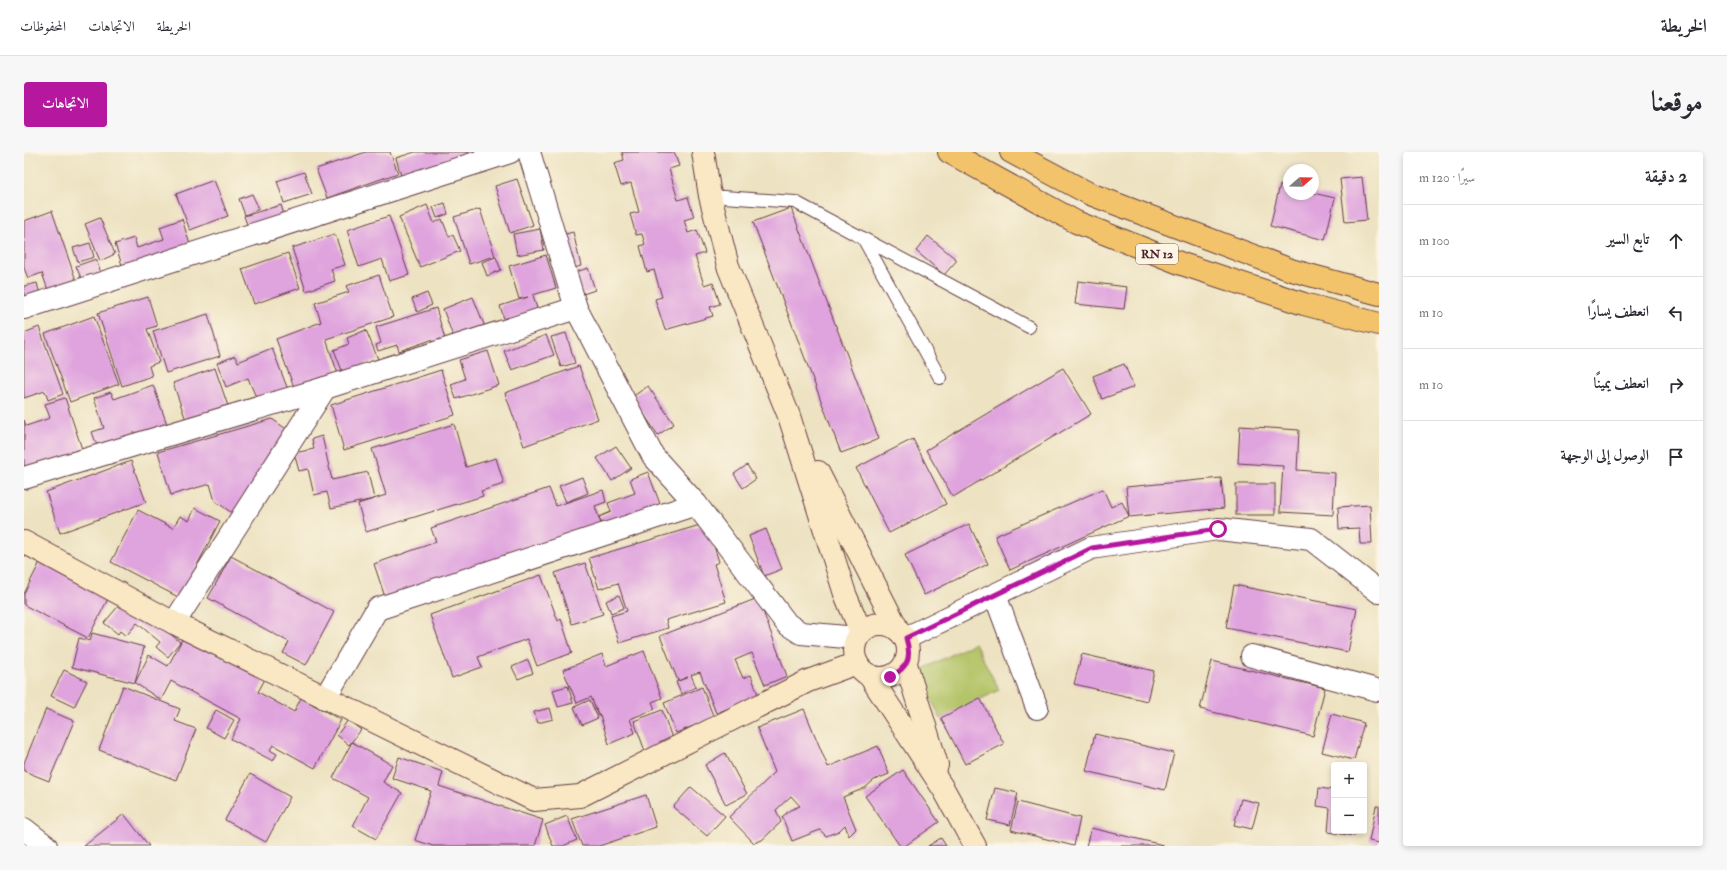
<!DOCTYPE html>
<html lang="ar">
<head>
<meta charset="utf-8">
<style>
  body { margin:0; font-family:"IM FELL Double Pica",Amiri,serif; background:#f7f7f7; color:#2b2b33; direction:rtl }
  .controls { position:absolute; right:12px; bottom:12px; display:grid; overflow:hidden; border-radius:4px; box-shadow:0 2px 6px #0003 }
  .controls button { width:36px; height:36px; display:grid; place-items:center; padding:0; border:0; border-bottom:1px solid #e1e1e2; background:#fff; color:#2b2b33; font:20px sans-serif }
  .compass { position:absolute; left:1259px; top:12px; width:36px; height:36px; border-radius:50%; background:#fff; box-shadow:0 2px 6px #0003; rotate:70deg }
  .stop { position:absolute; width:12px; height:12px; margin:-9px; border:3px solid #b5179e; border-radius:50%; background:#fff }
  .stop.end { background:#b5179e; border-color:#fff; box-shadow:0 1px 4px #0008 }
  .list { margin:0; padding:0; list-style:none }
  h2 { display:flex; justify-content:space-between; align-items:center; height:52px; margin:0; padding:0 16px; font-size:17px }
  h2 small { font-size:13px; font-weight:400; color:#7c7c81 }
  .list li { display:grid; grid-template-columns:26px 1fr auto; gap:12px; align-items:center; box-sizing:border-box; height:72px; padding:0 16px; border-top:1px solid #e1e1e2 }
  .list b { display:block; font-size:15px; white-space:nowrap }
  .list em { font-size:13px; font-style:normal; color:#7c7c81 }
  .icon { flex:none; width:22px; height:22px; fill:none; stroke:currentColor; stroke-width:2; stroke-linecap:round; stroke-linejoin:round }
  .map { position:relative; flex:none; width:1355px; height:694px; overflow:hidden; direction:ltr; border-radius:4px }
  header { display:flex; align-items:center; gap:24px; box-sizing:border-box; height:56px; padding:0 20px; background:#fff; border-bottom:1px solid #e1e1e2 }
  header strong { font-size:19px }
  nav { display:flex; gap:22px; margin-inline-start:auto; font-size:14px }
  .intro { display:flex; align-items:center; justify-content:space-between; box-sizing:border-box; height:96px; padding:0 24px }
  h1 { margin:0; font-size:28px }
  .button { padding:10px 18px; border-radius:4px; background:#b5179e; color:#fff; font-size:14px; font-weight:700 }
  main { display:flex; gap:24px; padding:0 24px }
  aside { flex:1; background:#fff; border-radius:4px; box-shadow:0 2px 6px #0003 }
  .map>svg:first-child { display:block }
  .green { fill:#b4c467; stroke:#7f7249 }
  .building { fill:#dfa3de }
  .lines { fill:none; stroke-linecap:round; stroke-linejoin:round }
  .service-casing { stroke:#623c42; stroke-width:14 }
  .minor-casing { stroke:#623c42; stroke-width:24 }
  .secondary-casing { stroke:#623c42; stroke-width:24 }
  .trunk-casing { stroke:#623c42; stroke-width:24 }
  .service { stroke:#fff; stroke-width:12 }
  .minor { stroke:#fff; stroke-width:22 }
  .secondary { stroke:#fae7c3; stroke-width:22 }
  .trunk { stroke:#f2c36a; stroke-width:22 }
  .route { stroke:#b5179e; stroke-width:5 }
  .labels { text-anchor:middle; stroke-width:4; stroke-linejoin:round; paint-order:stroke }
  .shield { fill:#fcf5e5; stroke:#7f5f63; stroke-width:1 }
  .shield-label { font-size:12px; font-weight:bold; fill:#4a1f2b }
</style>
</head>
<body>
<header>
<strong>الخريطة</strong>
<nav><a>الخريطة</a><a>الاتجاهات</a><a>المحفوظات</a></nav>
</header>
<div class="intro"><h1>موقعنا</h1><a class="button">الاتجاهات</a></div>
<main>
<aside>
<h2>2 دقيقة<small>سيرًا · 120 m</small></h2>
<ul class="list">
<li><svg class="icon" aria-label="ahead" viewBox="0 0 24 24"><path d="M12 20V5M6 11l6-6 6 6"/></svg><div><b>تابع السير</b></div><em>100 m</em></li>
<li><svg class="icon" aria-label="left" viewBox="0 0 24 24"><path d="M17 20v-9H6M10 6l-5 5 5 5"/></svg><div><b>انعطف يسارًا</b></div><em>10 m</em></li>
<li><svg class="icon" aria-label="right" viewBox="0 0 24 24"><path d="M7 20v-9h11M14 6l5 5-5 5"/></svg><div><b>انعطف يمينًا</b></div><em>10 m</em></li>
<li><svg class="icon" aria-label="arrive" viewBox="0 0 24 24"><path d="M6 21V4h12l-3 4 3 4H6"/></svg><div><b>الوصول إلى الوجهة</b></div></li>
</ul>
</aside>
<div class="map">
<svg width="1355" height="694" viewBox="0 0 1355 694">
  <rect width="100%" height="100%" fill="#fcf5e5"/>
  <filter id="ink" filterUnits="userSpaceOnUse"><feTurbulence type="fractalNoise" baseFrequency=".025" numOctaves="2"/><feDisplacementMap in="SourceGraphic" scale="8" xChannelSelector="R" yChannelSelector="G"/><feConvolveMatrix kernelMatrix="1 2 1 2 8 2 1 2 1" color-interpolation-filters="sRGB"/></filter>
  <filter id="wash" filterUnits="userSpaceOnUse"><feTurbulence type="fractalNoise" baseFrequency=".012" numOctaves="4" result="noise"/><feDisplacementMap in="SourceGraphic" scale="16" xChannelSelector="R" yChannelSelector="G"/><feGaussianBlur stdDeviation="0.9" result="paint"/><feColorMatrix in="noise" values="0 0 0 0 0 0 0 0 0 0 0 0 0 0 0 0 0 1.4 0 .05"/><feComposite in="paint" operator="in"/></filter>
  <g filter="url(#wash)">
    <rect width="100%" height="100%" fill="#ede2c1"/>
    <path class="green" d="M951,491L975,538L917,567L893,520Z"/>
    <g id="blocks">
      <g class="building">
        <path d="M342,0H366L374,21L303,46L292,17Z"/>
        <path d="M391,0H457L377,24L372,6Z"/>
        <path d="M598,0H650L655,14L645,17L654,48L664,45L670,65L660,68L664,81L673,78L681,101L671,104L680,133L689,130L696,152L686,155L689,164L641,178L631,147L638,145L630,118L623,120L616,94L621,92L618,82L612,83L606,62L615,60L607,31L597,34L590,11L600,8Z"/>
        <path d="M280,20L288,42L260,51L253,29Z"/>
        <path d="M1338,25L1343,68L1321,70L1316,27Z"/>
        <path d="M493,27L509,73L486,81L471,34Z"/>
        <path d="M190,28L204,64L166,78L152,42Z"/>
        <path d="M1256,33L1265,35V42H1289V41L1311,46L1301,88L1246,74Z"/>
        <path d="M228,42L235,57L221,63L215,47Z"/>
        <path d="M421,51L424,62L413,66L409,55Z"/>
        <path d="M257,53L261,66L225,78L220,64Z"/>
        <path d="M403,53L410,71L418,67L425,85L429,83L436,99L396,115L375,65Z"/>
        <path d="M767,56L855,287L817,301L729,70Z"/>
        <path d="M456,57L471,104L445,112L430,65Z"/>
        <path d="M28,59L54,134L26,144L18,121L4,126L0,116V69Z"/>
        <path d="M365,64L385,123L365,129L358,107L335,115L323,78Z"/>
        <path d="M76,66L91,102L76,109L61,72Z"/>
        <path d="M158,67L167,96L100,119L91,92L110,86L113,96L140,87L136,75Z"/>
        <path d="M516,77L520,98L493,103L489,82Z"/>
        <path d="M549,80L557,114L543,118L535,84Z"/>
        <path d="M311,82L321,113L307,117L311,129L282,139L268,96Z"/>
        <path d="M904,84L933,108L920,123L892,99Z"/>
        <path d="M66,91L70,105L54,110L49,96Z"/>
        <path d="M264,101L276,136L230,152L218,117Z"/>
        <path d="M522,103L532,136L509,143L514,160L481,170L476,154L504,145L495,147L485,114Z"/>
        <path d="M472,105L477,118L463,124L458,110Z"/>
        <path d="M72,107L78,124L59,131L52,114Z"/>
        <path d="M564,116L571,138L553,144L546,122Z"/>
        <path d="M355,123L369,165L302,187L314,222L271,238L252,187L297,170L291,151L325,140L322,134Z"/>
        <path d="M1054,129L1103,135L1100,157L1051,152Z"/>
        <path d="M13,131L17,147L0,152V134Z"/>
        <path d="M403,141L408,153L393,160L388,147Z"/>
        <path d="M124,145L133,174L123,177L135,210L125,214L128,224L98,234L74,161Z"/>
        <path d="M449,145L461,175L430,187L419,157Z"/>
        <path d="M412,156L421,187L408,191L407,188L375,199L373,193L354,199L352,193L357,191L352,175Z"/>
        <path d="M184,162L196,204L142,221L129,179Z"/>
        <path d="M70,164L95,232L46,250L21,182Z"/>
        <path d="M15,175L39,242L24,248L21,239L0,246V181Z"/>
        <path d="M342,178L354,207L319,221L310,198L325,192L323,186Z"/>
        <path d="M542,181L551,211L537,215L527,185Z"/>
        <path d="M522,183L530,203L488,218L480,199Z"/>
        <path d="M248,196L266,243L236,255L224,226L202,235L193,211L211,204L214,210Z"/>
        <path d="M464,199L475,233L432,247L427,232L441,227L435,208Z"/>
        <path d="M1100,212L1110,235L1078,247L1069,224Z"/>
        <path d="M555,214L574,267L500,294L481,241Z"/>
        <path d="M191,216L205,257L163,271L149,231Z"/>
        <path d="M1039,216L1067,262L929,345L902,298Z"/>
        <path d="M417,218L431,263L320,298L307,253Z"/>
        <path d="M129,233L144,275L75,299L68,280L80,276L70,246L87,240L90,247Z"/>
        <path d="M624,234L650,272L634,283L608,245Z"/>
        <path d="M41,246L60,303L0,322V268L2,274L26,266L21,252Z"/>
        <path d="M248,267L268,281L211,363L191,349L186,332L147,343L134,300Z"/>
        <path d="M430,272L442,315L472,306L480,332L457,339L459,344L342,380L334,352L362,343L348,297Z"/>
        <path d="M1216,274L1275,278L1273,318L1311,321L1309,363L1256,360L1259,314L1214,311Z"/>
        <path d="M298,284L308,328L344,320L350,347L307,356L303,340L290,343L284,317L275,319L270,301L290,297L288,287Z"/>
        <path d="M889,287L922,352L865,381L832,316Z"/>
        <path d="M592,294L607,316L588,329L573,306Z"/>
        <path d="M107,309L122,350L36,381L22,340Z"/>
        <path d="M723,313L732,327L719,336L710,322Z"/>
        <path d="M624,320L638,357L581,379L575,365L587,360L584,351L611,341L606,327Z"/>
        <path d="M558,325L564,341L542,350L535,334Z"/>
        <path d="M1197,326L1200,356L1105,365L1102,335Z"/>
        <rect x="1212" y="332" width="39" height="31"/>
        <path d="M525,336L532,354L579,338L582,350L571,354L578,375L362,448L350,412L412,390L407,376Z"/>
        <path d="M1079,337L1087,355L1098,350L1105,364L986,418L971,384Z"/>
        <path d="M1346,353L1348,392H1336L1335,376L1315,377L1314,355Z"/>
        <path d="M171,356L196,369L156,446L87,410L114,358L149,376L156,364L165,369Z"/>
        <path d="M683,371L695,410L690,412L702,450L642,468L644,476L595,491L587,464L603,459L594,431L575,437L565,406Z"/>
        <path d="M945,372L964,412L900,443L881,403Z"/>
        <path d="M742,377L758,417L740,424L725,384Z"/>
        <path d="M207,404L310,460L282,513L259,501L265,490L184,446Z"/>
        <path d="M18,406L87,441L64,486L0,453V442Z"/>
        <path d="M561,411L579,462L548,472L531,421Z"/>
        <path d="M517,423L534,469L537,467L548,501L513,514L503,487L454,505L458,515L428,526L406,463Z"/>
        <path d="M1210,433L1333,457L1324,500L1202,476Z"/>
        <path d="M595,443L600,456L587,461L582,449Z"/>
        <path d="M102,445L156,490L144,505L132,495L136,490L113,471L102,484L96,479L94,482L80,471Z"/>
        <path d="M734,446L763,524L741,533L728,501L711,508L719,526L727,523L735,545L692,561L676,520L667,523L672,535L657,542L652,530L664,525L654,529L636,484Z"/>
        <path d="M68,481L120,495L111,531L125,503L144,514L160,484L241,527L234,540L270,560L277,546L317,568L291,616L249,593L246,598L253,602L249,609L207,587L217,567L147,529L137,548L111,531L48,515L55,486L66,489Z"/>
        <path d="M620,499L638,546L628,550L631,557L606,567L611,581L585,592L576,563L575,564L567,545L553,551L539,518L578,502L582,514Z"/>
        <path d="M1058,502L1130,519L1123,549L1050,532Z"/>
        <path d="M504,508L509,521L494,527L488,515Z"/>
        <path d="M1188,509L1301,536L1289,584L1176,557Z"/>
        <path d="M40,518L63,529L50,555L27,544Z"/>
        <path d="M99,534L156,557L151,569L172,577L152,628L75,598Z"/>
        <path d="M544,534L549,551L534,555L529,538Z"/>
        <path d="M678,535L690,566L652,581L640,551Z"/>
        <path d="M956,546L980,592L941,612L917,566Z"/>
        <path d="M566,548L574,566L558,573L550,555Z"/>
        <path d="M526,556L529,567L514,571L510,560Z"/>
        <path d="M22,557L50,569L25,629L0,619V611Z"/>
        <path d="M780,557L804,615L854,594L865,622L850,628L841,636L819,645L832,677L825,684L821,673L815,679L802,684L796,678L768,689L758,665L766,658L776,654L767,644L752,658L757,670L738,688L730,691L705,665L751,620L733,576Z"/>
        <path d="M192,558L210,568L200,586L182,576Z"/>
        <path d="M638,558L649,589L621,599L610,569Z"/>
        <path d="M1308,562L1340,571L1330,608L1298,600Z"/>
        <path d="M324,568L337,578L325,593L313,583Z"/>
        <path d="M1071,582L1150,601L1141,638L1062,619Z"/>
        <path d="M328,590L368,613L359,630L378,641L352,687L329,674L344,645L309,626Z"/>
        <path d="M701,601L723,642L702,653L681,613Z"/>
        <path d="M375,605L419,620L415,634L519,668L511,694H409L391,688L407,639L368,626Z"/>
        <path d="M879,618L915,670L881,694H876L841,644Z"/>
        <path d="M226,622L266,645L242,690L201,668Z"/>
        <path d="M667,635L701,664L683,684L649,655Z"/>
        <path d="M971,636L994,641L986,673L963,668Z"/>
        <path d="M1295,636L1310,638V679H1332L1331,684L1304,680L1306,656L1293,654Z"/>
        <path d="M622,643L632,675L575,694H558L548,667Z"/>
        <path d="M1217,647L1235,651L1228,677L1210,673Z"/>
        <path d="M994,650L1056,666L1050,694L987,678Z"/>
        <path d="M1352,654H1355V691L1345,689Z"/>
        <path d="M100,662L125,694H60Z"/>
        <path d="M543,664L553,688L539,694H529L521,673Z"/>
        <path d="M1067,676L1139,693V694H1062Z"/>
        <path d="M917,686L922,694H904Z"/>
      </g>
    </g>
  </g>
  <g filter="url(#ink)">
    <use href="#blocks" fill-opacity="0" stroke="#623c42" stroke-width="1"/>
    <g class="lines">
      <g class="service-casing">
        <g id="service">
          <path d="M686,44L771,50L1005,175"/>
          <path d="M839,86L916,226"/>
        </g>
      </g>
      <g class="minor-casing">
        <g id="minor">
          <path d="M505,0L552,156L629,304L672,352L763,472L777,481L833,486"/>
          <path d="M0,156L486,0"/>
          <path d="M0,326L301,236L552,156"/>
          <path d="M971,443L1013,556"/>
          <path d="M150,471L301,236"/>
          <path d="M882,486L1067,396L1194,377L1287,387L1355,440"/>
          <path d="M1228,504L1353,538"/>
          <path d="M301,546L353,457L672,352"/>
          <path d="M0,677L22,694"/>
        </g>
      </g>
      <g class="secondary-casing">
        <g id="secondary">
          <path d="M679,0L686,44L704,114L765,264L821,442L837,480"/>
          <path d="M794,320L874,478"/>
          <path d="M0,390L150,471L510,648L556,644L784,529L833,511"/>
          <circle cx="857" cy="499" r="27"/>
          <path d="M882,512L913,613"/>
          <path d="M845,523L920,638L951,694"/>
        </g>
      </g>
      <g class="trunk-casing">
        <g id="trunk">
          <path d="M925,0L1052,70L1158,112L1280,152L1355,172"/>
          <path d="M987,0L1066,42L1267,118L1355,142"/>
        </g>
      </g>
      <use href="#service" class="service"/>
      <use href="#minor" class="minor"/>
      <use href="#secondary" class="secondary"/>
      <use href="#trunk" class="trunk"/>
    </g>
  </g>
  <g class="lines" filter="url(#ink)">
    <path class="route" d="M866,525C884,516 888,505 882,486L1068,396L1194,377"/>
  </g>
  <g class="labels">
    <rect class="shield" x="1112" y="92" width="42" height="20" rx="3"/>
    <g class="shield-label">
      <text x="1133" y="106">RN 12</text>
    </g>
  </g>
</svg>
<div class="controls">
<button>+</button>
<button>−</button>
</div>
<svg class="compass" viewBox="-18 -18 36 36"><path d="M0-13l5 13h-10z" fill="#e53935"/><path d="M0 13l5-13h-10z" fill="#7c7c81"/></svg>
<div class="stop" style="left:1194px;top:377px"></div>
<div class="stop end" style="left:866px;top:525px"></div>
</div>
</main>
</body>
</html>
